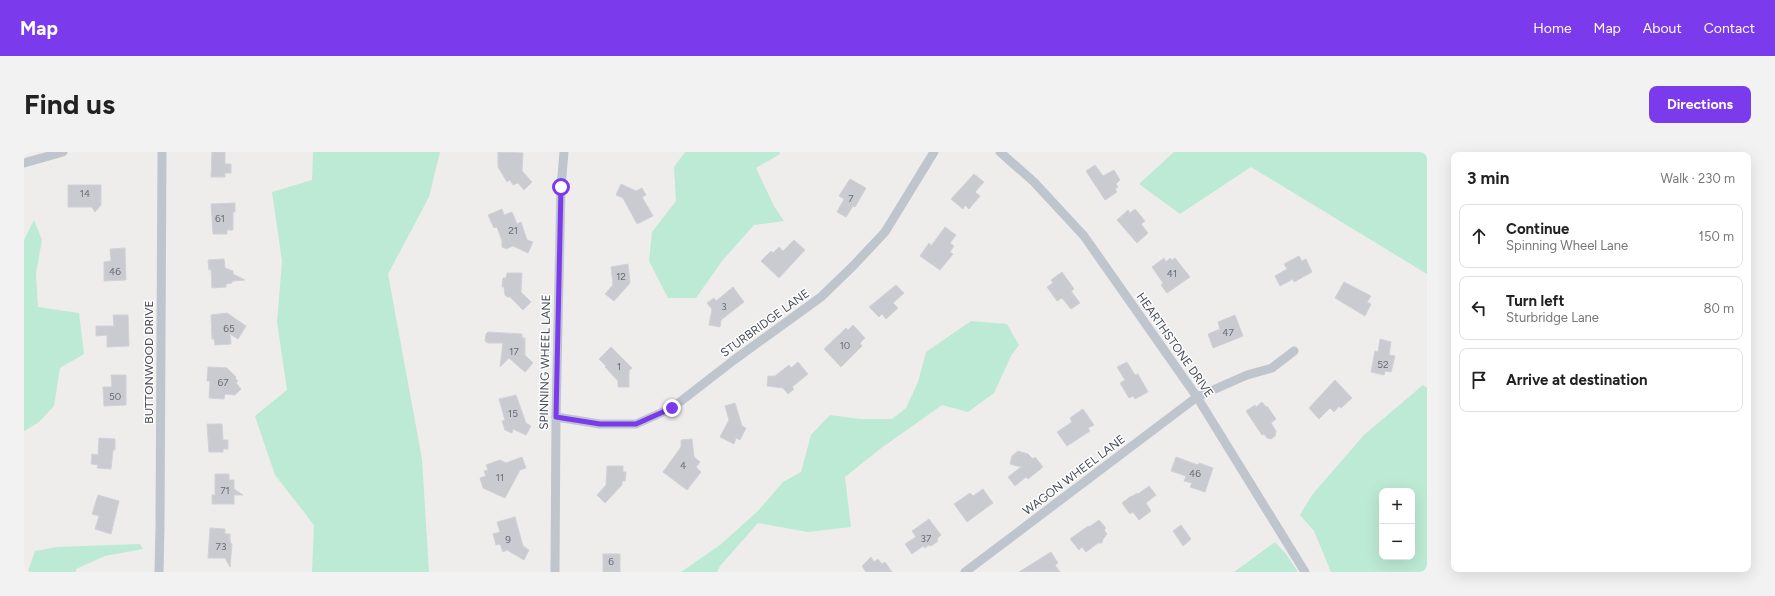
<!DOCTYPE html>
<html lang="en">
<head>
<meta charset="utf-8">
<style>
  body { margin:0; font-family:Figtree,sans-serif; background:#f2f2f2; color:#222 }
  .controls { position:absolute; right:12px; bottom:12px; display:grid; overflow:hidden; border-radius:8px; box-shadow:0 4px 16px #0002 }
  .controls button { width:36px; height:36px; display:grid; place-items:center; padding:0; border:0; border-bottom:1px solid #e0e0e0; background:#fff; color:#222; font:20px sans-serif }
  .stop { position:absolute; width:12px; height:12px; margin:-9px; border:3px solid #7c3aed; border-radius:50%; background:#fff }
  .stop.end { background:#7c3aed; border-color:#fff; box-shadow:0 1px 4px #0008 }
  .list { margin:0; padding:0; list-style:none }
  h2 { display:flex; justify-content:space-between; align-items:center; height:52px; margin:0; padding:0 16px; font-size:17px }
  h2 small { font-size:13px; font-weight:400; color:#767676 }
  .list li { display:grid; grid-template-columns:26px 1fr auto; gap:12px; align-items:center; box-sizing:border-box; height:64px; margin:0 8px 8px; padding:0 8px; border:1px solid #e0e0e0; border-radius:8px }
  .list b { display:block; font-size:15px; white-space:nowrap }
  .list p { margin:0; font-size:13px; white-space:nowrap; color:#767676 }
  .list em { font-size:13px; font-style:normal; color:#767676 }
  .icon { flex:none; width:22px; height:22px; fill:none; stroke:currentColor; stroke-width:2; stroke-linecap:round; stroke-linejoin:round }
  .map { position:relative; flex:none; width:1403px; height:420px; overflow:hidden; border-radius:8px }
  header { display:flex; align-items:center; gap:24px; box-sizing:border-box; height:56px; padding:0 20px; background:#7c3aed; color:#fff }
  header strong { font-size:19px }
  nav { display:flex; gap:22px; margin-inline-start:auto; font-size:14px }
  .intro { display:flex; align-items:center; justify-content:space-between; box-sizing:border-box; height:96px; padding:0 24px }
  h1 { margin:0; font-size:28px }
  .button { padding:10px 18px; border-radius:8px; background:#7c3aed; color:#fff; font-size:14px; font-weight:700 }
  main { display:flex; gap:24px; padding:0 24px }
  aside { flex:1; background:#fff; border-radius:8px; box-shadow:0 4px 16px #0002 }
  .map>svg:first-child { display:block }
  .green { fill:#bdead4; fill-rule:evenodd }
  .building { fill:#cacbd1; stroke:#d0d2d7 }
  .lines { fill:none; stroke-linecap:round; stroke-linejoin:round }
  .street { stroke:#bec5cd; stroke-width:9 }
  .route { stroke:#7c3aed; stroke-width:5 }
  .labels { text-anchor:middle; stroke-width:3; stroke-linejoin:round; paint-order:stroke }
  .number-label { font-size:10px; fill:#676c76 }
  .street-label { font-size:12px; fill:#464d58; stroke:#fff }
</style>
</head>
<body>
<header>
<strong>Map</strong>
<nav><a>Home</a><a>Map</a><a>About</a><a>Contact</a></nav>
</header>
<div class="intro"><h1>Find us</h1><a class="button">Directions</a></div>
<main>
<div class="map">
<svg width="1403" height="420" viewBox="0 0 1403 420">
  <rect width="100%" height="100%" fill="#efecec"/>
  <g class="green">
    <path d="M289,0H416L405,45L364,122L398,307L405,420H288L290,373L251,323L231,264L263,238L253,170L258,109L248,40L288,28Z"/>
    <path d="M661,0H755L756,2L732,16L750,54L760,69L730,73L698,109L672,146H644L625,109L628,80L652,49L650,15Z"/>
    <path d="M1150,0H1403V122L1227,15L1156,62L1115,32Z"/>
    <path d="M10,68L18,88L12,121L14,155L55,161L60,202L36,216L30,254L15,270L0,279V88Z"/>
    <path d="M947,169L983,172L995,193L987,204L970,241L944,260L918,253L856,297L821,325L827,375L784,380L734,371L696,414L693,420H657L696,393L734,359L759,330L777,320L787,283L806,263L836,267H868L882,256L894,230L902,200Z"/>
    <path d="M1399,233L1403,236V420H1307L1290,379L1276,363L1288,343L1340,283ZM1358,339H1388V405H1358Z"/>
    <path d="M1251,390L1262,402L1274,420H1210Z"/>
    <path d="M116,392L119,397L81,404L52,417V420H0L4,419L11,399L33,395Z"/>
  </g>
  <g class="building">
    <path d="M188,0H201V12H207V21H201V25H187Z"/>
    <path d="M474,0L499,1L498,19L508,30L500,38L494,31L489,33L486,28L483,30L474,15Z"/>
    <path d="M1071,13L1079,24L1090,18L1096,28L1092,32L1094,35L1091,37L1093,40L1081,48L1062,19Z"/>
    <path d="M950,22L960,30L951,40L956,44L945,57L941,53L939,57L927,47Z"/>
    <path d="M826,27L842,36L831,55L829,54L822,65L813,60L820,47L815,44Z"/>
    <path d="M597,32L612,39L618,36L622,43L618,45L629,64L613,72L599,46L592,43Z"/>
    <path d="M44,33H77V53L71,60L68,55H44Z"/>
    <path d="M211,51V60H209V78H203V82H189L187,52Z"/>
    <path d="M478,57L480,63L488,60L493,72L497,70L503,88L509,90L504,101L489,94L482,97L478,95V89L473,75L470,76L464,63Z"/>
    <path d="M1111,57L1121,69L1117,72L1124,81L1113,91L1093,68L1104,58L1106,61Z"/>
    <path d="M921,75L932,83L926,91L930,94L926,100L929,102L916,118L896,104L905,91L907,94Z"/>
    <path d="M770,88L781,98L755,126L737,109L747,99L749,101L755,95L759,99Z"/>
    <path d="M101,96L102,128L80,129V110L87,109L86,97Z"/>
    <path d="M1275,104L1278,109L1282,107L1288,120L1270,130L1269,127L1256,134L1251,124L1263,117L1260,112Z"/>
    <path d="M1140,106L1142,110L1146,106L1148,108L1151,106L1166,125L1143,141L1137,133L1139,131L1128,115Z"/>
    <path d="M200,107L201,116L209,119V122L221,128L208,129V131L202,132V135L188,136L187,117L185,118L184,108Z"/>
    <path d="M604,112L606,131L590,149L581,142L589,133L587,115Z"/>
    <path d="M1038,120L1050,137L1047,139L1056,151L1047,157L1038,146L1033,149L1023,135L1029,131L1027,128Z"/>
    <path d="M483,121H498L497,140L507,150L499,158L486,145H483L481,143L480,135H478L479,126H482Z"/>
    <path d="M1320,130L1347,144L1343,150L1347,152L1341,164L1311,146Z"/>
    <path d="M872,133L880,141L869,151L874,156L862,167L858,162L855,165L845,155Z"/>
    <path d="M709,135L720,150L697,168L696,175L685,173L688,157L683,151L690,146L692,149Z"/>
    <path d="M203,161L222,174L214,187L206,182L207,192L191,193L190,187H188L187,163Z"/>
    <path d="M89,163H104L105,194L83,195V183L72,184V174H90Z"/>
    <path d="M1211,163L1219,184L1189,196L1184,182L1196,177L1194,170Z"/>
    <path d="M829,173L841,186L836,191L838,194L817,215L800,197L822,176L824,178Z"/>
    <path d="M464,180L498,182V186H501V203L509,211L501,220L485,206L476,215L479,191H464L461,189L462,182Z"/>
    <path d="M1356,187L1367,190L1365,203L1371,204L1367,220L1361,219L1360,223L1347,220L1351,199L1354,200Z"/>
    <path d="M587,195L608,216L605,219V235H594V229L581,215L582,214L575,207Z"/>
    <path d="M774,210L784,222L768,235L770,237L764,242L759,236L743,234L744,224H751L765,213L767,216Z"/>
    <path d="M1103,210L1111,223L1114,222L1124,240L1111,247L1109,244L1105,246L1096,231L1101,228L1093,215Z"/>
    <path d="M184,215L203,216L212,225L211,226L214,229L212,231L217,237L211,243L201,242L200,247L185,246L186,229H183Z"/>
    <path d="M87,223H102V253L80,254L79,235H88Z"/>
    <path d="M1311,228L1328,246L1317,256L1315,254L1310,260L1306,256L1295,267L1285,256Z"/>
    <path d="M492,243L502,271L507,274L502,283L489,277L488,281L481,278L478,269L481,268L475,247Z"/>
    <path d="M1238,250L1242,255L1243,254L1252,267L1247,271L1252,279L1251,284L1247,287L1243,286L1240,282L1238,283L1222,259L1231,253L1232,255Z"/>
    <path d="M711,251L718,274L722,276L716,288L712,286L710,292L696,285L705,268L701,254Z"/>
    <path d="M1059,257L1070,273L1064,276L1066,279L1043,294L1033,280L1048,270L1046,266Z"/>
    <path d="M183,272H198L199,288H204V297H199V300H185Z"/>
    <path d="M75,286L91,287V298H89L87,317L73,316L74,313L67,312L68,302L74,303Z"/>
    <path d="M668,287L670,305L676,310L672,315L677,320L663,338L639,320L657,295V288Z"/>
    <path d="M994,299L1004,302L1009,307L1011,305L1019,315L1004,327L1002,325L991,334L984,325L997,315L986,312L988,304Z"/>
    <path d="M498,305L502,316L496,318L481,346L459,336L456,326L462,324L460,319L464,318L462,313L476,308L482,311Z"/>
    <path d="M1152,305L1174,313L1175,311L1189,316L1181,340L1166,335L1168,331L1160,329L1162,324L1147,319Z"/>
    <path d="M583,314H599V320H602L601,329H598V333L581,351L573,343L582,333Z"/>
    <path d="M191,322H205V328H210V337L219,343H210V352H188V343H191Z"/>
    <path d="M1125,334L1132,343L1122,351L1127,359L1115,368L1109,360L1106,362L1098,351L1107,344V345L1113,341L1114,342Z"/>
    <path d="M959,337L969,351L943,370L930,352L946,341L949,344Z"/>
    <path d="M74,343L95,349L87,382L71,377L75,364L68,362Z"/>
    <path d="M491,365L499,394L505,398L500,408L483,398L479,400L476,392L472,393L469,382L476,380L473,370Z"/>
    <path d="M905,367L917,383L913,387L914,389L907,394L905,393L901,396L899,394L888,402L881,392L892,385L888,379Z"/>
    <path d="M1075,368L1082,376L1080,378L1083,382L1079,387L1078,391H1074L1062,400L1058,395L1055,398L1046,387L1064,374L1065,375Z"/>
    <path d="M1157,373L1167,387L1159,394L1149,379Z"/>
    <path d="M186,376L201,377V382H206V390L208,392L206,415L201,406H184Z"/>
    <path d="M1027,400L1034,411L1031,413L1036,420H995Z"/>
    <rect x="579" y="402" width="17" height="18"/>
    <path d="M847,405L850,410L854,407L858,412L861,410L868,420H842L838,414Z"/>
  </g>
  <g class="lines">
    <g class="street">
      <path d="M976,0L1010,30L1060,84L1173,245L1281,420"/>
      <path d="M0,11L39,0"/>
      <path d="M532,265L576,272H612L648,256L710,208L797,145L829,114L861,80L910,0"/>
      <path d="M135,420L136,375L138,0"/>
      <path d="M531,420L532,265L537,35L540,0"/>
      <path d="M941,420L1173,245L1223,223L1248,216L1270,199"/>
    </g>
  </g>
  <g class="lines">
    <path class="route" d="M537,35L532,265L576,272H612L648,256"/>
  </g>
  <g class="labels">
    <g class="number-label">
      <text x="61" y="45">14</text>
      <text x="827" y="50">7</text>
      <text x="196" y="70">61</text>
      <text x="489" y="82">21</text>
      <text x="91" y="123">46</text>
      <text x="1148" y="125">41</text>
      <text x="597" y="128">12</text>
      <text x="700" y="158">3</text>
      <text x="205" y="180">65</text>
      <text x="1204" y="184">47</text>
      <text x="821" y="197">10</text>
      <text x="490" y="203">17</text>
      <text x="1359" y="216">52</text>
      <text x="595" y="218">1</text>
      <text x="199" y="234">67</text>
      <text x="91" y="248">50</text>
      <text x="489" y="265">15</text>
      <text x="659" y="317">4</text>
      <text x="1171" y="325">46</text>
      <text x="476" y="329">11</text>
      <text x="201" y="342">71</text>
      <text x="902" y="390">37</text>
      <text x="484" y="391">9</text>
      <text x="197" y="398">73</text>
      <text x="587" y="413">6</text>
    </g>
    <g class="street-label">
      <text transform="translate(741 171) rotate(-36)" y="4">STURBRIDGE LANE</text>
      <text transform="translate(1151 193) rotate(55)" y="4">HEARTHSTONE DRIVE</text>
      <text transform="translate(125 210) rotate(-90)" y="4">BUTTONWOOD DRIVE</text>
      <text transform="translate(521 210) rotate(-89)" y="4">SPINNING WHEEL LANE</text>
      <text transform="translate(1050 323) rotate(-37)" y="4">WAGON WHEEL LANE</text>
    </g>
  </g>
</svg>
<div class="controls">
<button>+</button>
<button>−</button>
</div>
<div class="stop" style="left:537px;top:35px"></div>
<div class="stop end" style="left:648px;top:256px"></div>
</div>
<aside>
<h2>3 min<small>Walk · 230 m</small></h2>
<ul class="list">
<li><svg class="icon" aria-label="ahead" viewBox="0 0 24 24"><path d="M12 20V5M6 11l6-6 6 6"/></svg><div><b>Continue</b><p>Spinning Wheel Lane</p></div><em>150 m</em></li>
<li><svg class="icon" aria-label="left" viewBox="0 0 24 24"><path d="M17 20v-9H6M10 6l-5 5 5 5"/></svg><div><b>Turn left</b><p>Sturbridge Lane</p></div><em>80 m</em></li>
<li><svg class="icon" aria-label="arrive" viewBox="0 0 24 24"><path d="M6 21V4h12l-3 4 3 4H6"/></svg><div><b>Arrive at destination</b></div></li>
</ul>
</aside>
</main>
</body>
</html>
